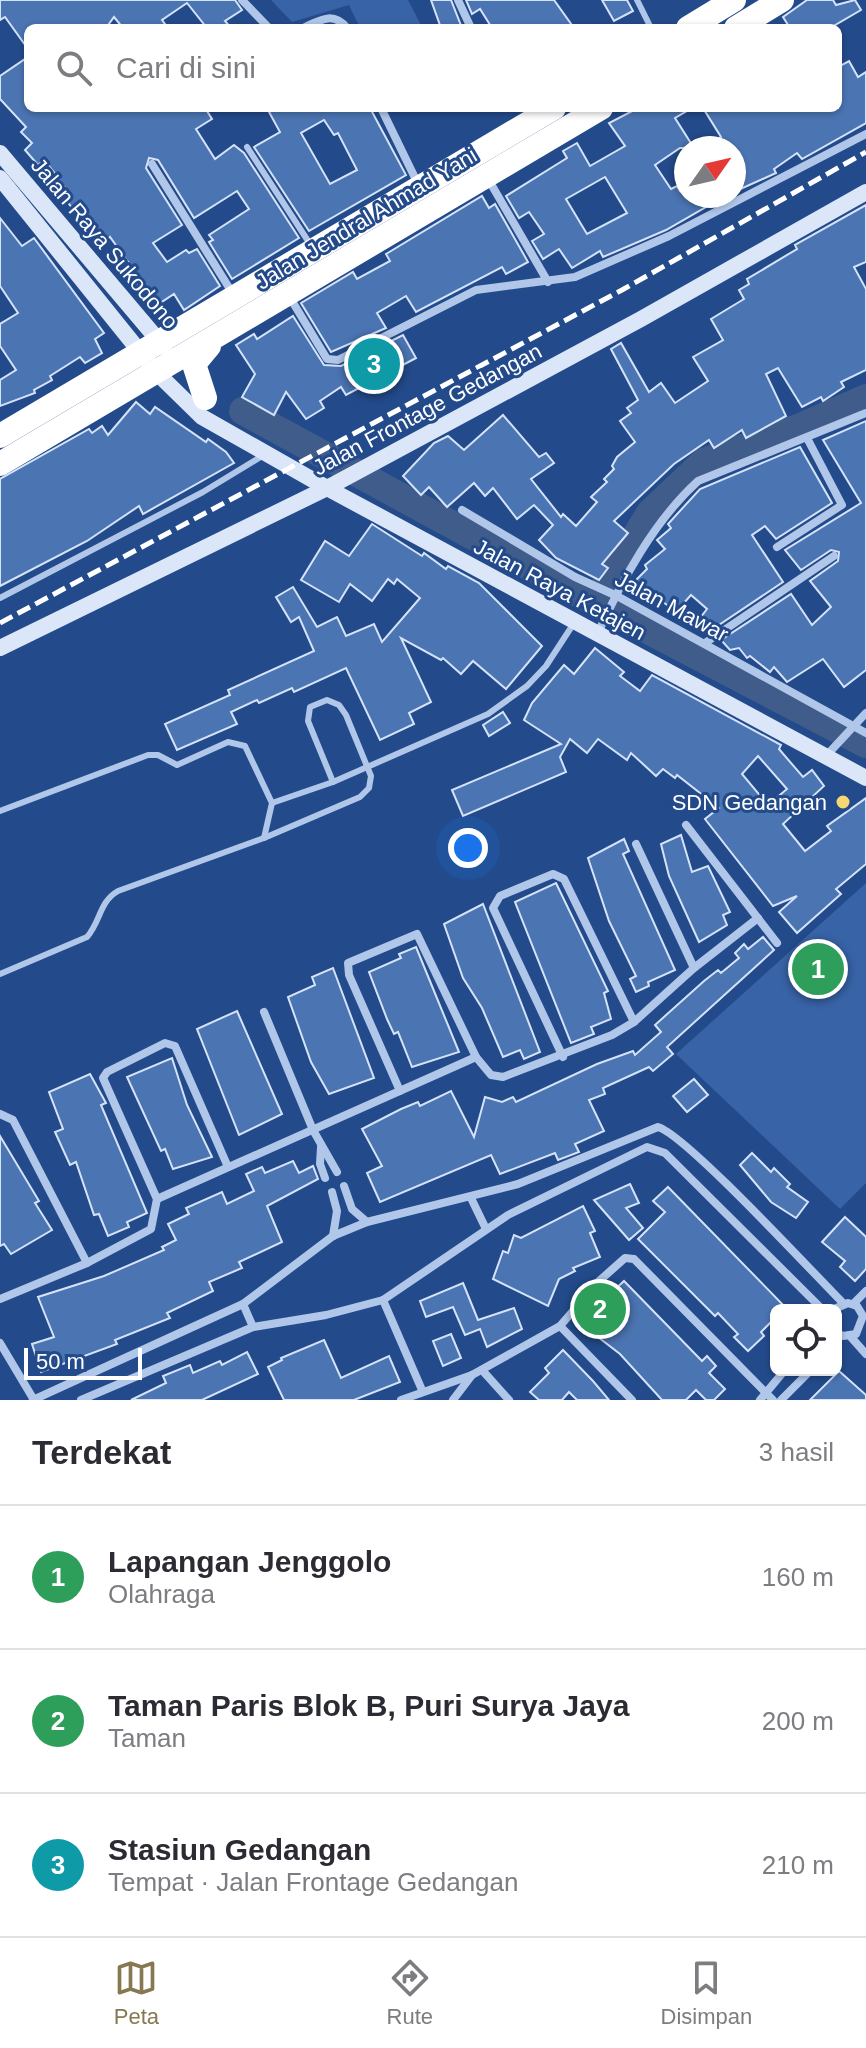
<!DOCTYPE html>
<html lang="id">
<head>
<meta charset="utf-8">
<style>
  body { margin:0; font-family:Helvetica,sans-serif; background:#f7f7f7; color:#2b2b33 }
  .controls { position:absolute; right:24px; bottom:24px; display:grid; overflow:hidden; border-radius:12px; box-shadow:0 2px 6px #0004 }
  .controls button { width:72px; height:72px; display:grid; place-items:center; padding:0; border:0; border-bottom:2px solid #e1e1e2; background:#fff; color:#2b2b33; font:40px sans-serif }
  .compass { position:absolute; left:674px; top:136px; width:72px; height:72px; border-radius:50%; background:#fff; box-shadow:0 2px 6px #0004; rotate:56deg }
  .scale { position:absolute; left:24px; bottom:20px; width:118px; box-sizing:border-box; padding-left:8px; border:4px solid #fff; border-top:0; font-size:22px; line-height:28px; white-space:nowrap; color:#fff; -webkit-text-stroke:6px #234a8a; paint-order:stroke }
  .you { position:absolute; left:468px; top:848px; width:28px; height:28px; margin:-20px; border:6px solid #fff; border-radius:50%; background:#1a73e8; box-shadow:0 0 0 12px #1a73e833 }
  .badge { display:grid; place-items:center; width:52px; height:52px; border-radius:50%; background:#867850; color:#fff; font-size:26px; font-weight:700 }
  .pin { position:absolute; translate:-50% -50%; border:4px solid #fff; box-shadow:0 2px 8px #0006 }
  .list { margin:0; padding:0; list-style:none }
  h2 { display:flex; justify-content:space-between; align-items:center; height:104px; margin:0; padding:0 32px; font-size:34px }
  h2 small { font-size:26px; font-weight:400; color:#7c7c81 }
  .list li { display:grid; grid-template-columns:52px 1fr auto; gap:24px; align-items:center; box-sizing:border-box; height:144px; padding:0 32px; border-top:2px solid #e1e1e2 }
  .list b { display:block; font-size:30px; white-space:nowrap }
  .list p { margin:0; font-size:26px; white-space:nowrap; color:#7c7c81 }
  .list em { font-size:26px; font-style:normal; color:#7c7c81 }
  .icon { flex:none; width:44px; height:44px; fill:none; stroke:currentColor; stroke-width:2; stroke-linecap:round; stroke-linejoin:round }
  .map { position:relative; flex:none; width:866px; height:1400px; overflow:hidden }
  .search { position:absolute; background:#fff; box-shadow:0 2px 6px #0004; left:24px; right:24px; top:24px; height:88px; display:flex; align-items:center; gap:20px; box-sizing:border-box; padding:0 28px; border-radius:12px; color:#7c7c81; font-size:30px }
  .sheet { height:536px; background:#fff }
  nav { display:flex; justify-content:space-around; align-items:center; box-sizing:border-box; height:112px; border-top:2px solid #e1e1e2; background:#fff; font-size:22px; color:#7c7c81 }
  nav a { display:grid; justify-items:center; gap:4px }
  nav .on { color:#867850 }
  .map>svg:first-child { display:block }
  .green { fill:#3863a7 }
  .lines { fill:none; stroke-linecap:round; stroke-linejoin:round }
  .river { stroke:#405c8a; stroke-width:28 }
  .building { fill:#4b74b2; stroke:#d5e3f8; stroke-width:2; fill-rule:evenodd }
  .lane { stroke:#b0c7ea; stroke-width:6 }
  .street { stroke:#b0c7ea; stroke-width:8 }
  .secondary { stroke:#dbe6f8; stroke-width:16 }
  .highway { stroke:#fff; stroke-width:24 }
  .rail { stroke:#fff; stroke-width:5; stroke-dasharray:14 6; stroke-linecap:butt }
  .poi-dot { fill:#f5d773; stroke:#234a8a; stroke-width:3 }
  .labels { text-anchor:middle; stroke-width:6; stroke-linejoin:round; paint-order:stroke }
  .street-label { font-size:22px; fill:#fff; stroke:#234a8a }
  .poi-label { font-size:22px; fill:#fff; stroke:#234a8a; text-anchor:end }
</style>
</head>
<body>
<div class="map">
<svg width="866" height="1400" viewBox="0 0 866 1400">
  <rect width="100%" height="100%" fill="#234a8a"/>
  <g class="green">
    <path d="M271,0H408L422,27L360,28L349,5L292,22Z"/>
    <path d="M866,883V1183L840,1209L676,1054Z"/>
  </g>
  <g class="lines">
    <g class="river">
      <path d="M243,411L596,603L866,744"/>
      <path d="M604,588L650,513L704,462L798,428L866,398"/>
    </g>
  </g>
  <g class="building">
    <path d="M0,0H235L242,10L225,21L231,28H207L187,3L162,20L168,28H123L114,17L106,28H28V49L5,17L0,20Z"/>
    <path d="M431,0H451L462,28H441Z"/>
    <path d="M466,0H554L574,28H492L480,9L472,14Z"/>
    <path d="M602,0H627L633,11L614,21Z"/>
    <path d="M807,0H833L836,5L855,0L861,10L830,28H790L783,17Z"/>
    <path d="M28,57V108H205L212,119L196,129L215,159L234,145L244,153L299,238L232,279L209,242L213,240L209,235L249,209L237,191L194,218L158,160L149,158L146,168L182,225L153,243L167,262L186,250L189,253L197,249L220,286L184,310L174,294L157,305L143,284L139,287L132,277L124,264L128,262L110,237L100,245L63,196L68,192L53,171L44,160L38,165L25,150L32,143L21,132L26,127L0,99V76Z"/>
    <path d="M849,61L858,77L866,72V123L802,159L797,153L774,169L776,173L734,192V148H703L721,137L703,108H838V67Z"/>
    <path d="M277,108H370L406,175L309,231L254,147L280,132L269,112ZM324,120L334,135L338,133L357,170L330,184L301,133Z"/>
    <path d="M638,108H692L675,118L694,148H680L655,165L671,189L677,186L680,191L686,188V196H725L666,230L603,257L600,251L572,268L559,249L543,259L532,241L544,234L529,212L519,218L506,196L567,158L563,151L577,143L590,166L625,146L609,123ZM605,177L627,213L587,234L566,199Z"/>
    <path d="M482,196L489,208L495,204L528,262L506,274L502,267L416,312L406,296L377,313L386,328L331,352L301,303L353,272L357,279L390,261L386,254Z"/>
    <path d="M866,205V262L854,267L866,289V370L841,382L844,387L823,401L821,397L802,407L778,368L766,374L786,416L746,438L742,430L714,448L709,440L674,464L614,521L628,533L602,564L608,568L599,580L556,558L539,540L553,525L534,505L517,519L493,488L485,496L474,483L447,507L429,487L421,495L403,476L434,443L448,436L464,450L503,415L539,457L546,453L554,463L531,479L561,517L563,514L576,526L597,502L591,497L607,482L604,479L614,469L612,466L617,457L635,442L620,421L631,413L627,408L638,400L611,349L621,343L649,392L661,383L675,403L708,381L693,357L723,340L711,319L744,299L739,290L749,284L747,279L797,249L795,245Z"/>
    <path d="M0,218L22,246L34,238L104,333L95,339L102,353L85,363L80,357L50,376L52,380L34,390L35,393L0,406V380L16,370L0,346V324L18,313L0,286Z"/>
    <path d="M293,316L324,365L341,366L403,335L416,358L346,395L341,387L320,401L324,408L306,419L286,392L274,415L242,397L255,374L236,345L254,334L257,339Z"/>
    <path d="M136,402L150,414L155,407L206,442L208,439L226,452L234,463L143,514L139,506L87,541L0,586V479L89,429L92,433L102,426L108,435Z"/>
    <path d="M866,421V670L844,687L823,659L787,682L774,667L770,672L750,656L747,658L739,648L730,650L721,640L791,594L812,625L831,607L810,581L838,561L839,552L831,550L801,570L785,550L861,503L823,440Z"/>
    <path d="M800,447L832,503L776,539L765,526L752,535L783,582L707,633L697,622L707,609L691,595L676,612L654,595L647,602L631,585L647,569L645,565L665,549L657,540L671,528L668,524L700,489Z"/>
    <path d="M372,524L422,556L424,553L446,569L448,566L479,583L542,646L506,689L473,661L461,674L443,658L441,660L401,638L431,702L409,713L414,724L380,740L346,668L294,692L292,688L259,703L257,700L231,712L237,724L177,750L165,724L230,695L228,690L314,651L299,617L291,622L276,597L293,587L317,627L337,617L346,636L374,624L382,642L420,598L397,579L394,584L388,579L372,601L350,584L339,602L301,580L325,541L349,556Z"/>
    <path d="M595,648L624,672L620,676L640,691L652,675L781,745L779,749L803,777L812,770L824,786L783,824L805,851L831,831L827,826L866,798V864L836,889L841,894L797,933L779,912L797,896L773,906L705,819L719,808L677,775L675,778L663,769L656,776L631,753L627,760L598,739L587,753L570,739L560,757L566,772L463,816L452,790L561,744L524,720L532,703L564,665L574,674ZM758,756L787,789L768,805L742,774Z"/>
    <path d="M503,712L510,723L489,736L483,725Z"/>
    <path d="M681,835L692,872L708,866L730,912L723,915L727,925L699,942L669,876L661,844Z"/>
    <path d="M624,839L629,851L623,854L675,970L648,982L649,986L636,992L630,979L636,976L609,921L588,858Z"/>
    <path d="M556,883L608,991L604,993L611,1019L591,1027L594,1034L571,1043L515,902Z"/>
    <path d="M483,904L540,1052L524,1059L520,1050L503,1057L482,1008L463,978L444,924Z"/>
    <path d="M763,937L774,950L667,1047L673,1054L653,1071L649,1067L614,1083L603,1088L605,1094L589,1100L604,1131L575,1144L579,1152L558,1160L555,1153L500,1174L491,1155L380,1202L367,1173L382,1166L362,1129L401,1109L418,1102L420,1106L451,1091L474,1137L485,1097L502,1102L513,1097L516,1102L597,1064L633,1051L635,1055L661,1032L655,1025L704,981L718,970L721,973L739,958L735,953L744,944L748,949Z"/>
    <path d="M416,947L459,1052L412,1067L398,1032L394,1034L387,1019L369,972L401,958L399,954Z"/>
    <path d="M333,968L374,1078L329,1094L311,1062L288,997L315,985L312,977Z"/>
    <path d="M237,1011L282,1114L239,1135L197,1029Z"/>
    <path d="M172,1058L187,1105L212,1157L173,1169L165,1149L161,1151L127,1077Z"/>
    <path d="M90,1074L106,1103L101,1105L147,1213L127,1222L129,1227L108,1236L99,1214L94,1215L76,1162L70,1165L55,1132L63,1129L49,1092Z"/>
    <path d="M694,1079L708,1095L687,1112L673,1096Z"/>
    <path d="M0,1136L39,1201L35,1203L52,1230L11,1254L4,1244L0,1246Z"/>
    <path d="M752,1153L771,1172L774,1168L790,1184L787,1187L808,1202L796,1218L771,1202L740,1165Z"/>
    <path d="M293,1161L299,1173L313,1166L318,1179L267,1206L282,1242L239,1262L242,1268L209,1282L213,1291L167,1313L170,1318L115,1340L117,1344L41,1372L32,1344L54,1337L38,1297L104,1276L164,1250L162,1247L176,1240L168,1224L189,1214L186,1208L222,1192L227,1204L254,1191L246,1174L262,1167L265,1173Z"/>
    <path d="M630,1184L639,1203L626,1208L643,1228L629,1240L594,1200Z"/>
    <path d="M668,1187L788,1310H776V1317L761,1332L764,1336L748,1351L734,1337L738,1334L718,1313L715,1316L638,1239L665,1212L653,1201Z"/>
    <path d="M583,1206L595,1231L590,1233L600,1257L573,1268L575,1271L559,1279L548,1306L493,1279L503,1251L508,1253L514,1235L521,1238Z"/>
    <path d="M845,1217L866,1237V1269L855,1281L840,1267L845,1261L822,1242Z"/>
    <path d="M624,1281L702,1361L707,1356L716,1366L709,1373L725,1389L714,1400H706L696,1390L686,1400H662L620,1354L594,1334L606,1323L600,1317L613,1304L607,1297Z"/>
    <path d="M463,1283L478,1320L514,1308L522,1329L487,1347L480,1329L465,1335L453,1307L426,1317L420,1301Z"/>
    <path d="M451,1334L461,1358L443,1366L433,1341Z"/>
    <path d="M324,1340L341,1378L389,1356L400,1382L354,1400H284L268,1367L282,1360L281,1358Z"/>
    <path d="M563,1350L593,1381L609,1400H577L569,1392L562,1400H539L530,1392L549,1373L545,1368Z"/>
    <path d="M247,1352L258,1374L202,1400H131L166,1383L163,1376L190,1365L193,1373L220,1361L222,1365Z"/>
    <path d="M839,1371L866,1395V1400H810Z"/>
  </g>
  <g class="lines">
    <g class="lane">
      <path d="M637,0L651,28"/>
      <path d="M247,147L310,244"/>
      <path d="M0,598L203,492L264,455"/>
      <path d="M272,803L333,782L488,714L527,686L546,666L574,623"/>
      <path d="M0,811L148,755H158L177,765L228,742L245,746L272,803L264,838"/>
      <path d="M0,974L87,937C101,921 99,902 118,891L264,838L360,797L369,788L371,776L346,715L339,705L327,700L310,707L308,721L333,782"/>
    </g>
    <g class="street">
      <path d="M242,0L269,28"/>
      <path d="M458,0L471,28"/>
      <path d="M303,28C320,20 333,11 347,28"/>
      <path d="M381,108L418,184"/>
      <path d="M152,164L233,294"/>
      <path d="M487,177L548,282"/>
      <path d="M289,296L327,359L338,360L476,290L575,277L669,236L866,134"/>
      <path d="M462,510L575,577L617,596L866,733"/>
      <path d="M777,547L842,505L807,438"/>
      <path d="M597,635C622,580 654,521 698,481L866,413"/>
      <path d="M705,643L834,556"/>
      <path d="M826,756L866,713"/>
      <path d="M686,825L777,943"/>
      <path d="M636,844L694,968"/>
      <path d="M264,1012L313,1130L337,1172"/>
      <path d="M563,1057L493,908L500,896L553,874L564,879L634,1022"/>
      <path d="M400,1091L349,975L348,963L417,934L476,1057L491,1075L503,1077L612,1035L634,1022L694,968L758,918"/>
      <path d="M0,1114L13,1120L87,1263"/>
      <path d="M321,1147L320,1164L325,1178"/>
      <path d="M344,1186L352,1209L367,1222"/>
      <path d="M332,1192L337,1211L333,1236"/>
      <path d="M471,1198L486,1229"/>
      <path d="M157,1199L476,1057"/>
      <path d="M0,1299L87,1263L151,1229L157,1199L103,1078L107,1072L165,1043L175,1046L228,1167"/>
      <path d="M383,1300L422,1390"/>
      <path d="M243,1304L253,1327"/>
      <path d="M853,1304L866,1291"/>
      <path d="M832,1310L848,1303L857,1306L863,1316L856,1334L843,1336L836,1333"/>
      <path d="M560,1326L632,1400"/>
      <path d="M850,1336L866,1354"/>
      <path d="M0,1343L34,1400"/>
      <path d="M482,1370L509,1400"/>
      <path d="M33,1400L243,1304L333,1236L367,1222L518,1184L658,1127C686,1135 813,1273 843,1303"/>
      <path d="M81,1400L253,1327L326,1315L383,1300L508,1215L647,1147L665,1153L823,1310"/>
      <path d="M401,1400L472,1375L560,1326L598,1282L625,1258L634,1259L773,1400"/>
      <path d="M453,1400L472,1375"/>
      <path d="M760,1400L785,1370"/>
      <path d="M781,1400L811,1370"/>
    </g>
    <g class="secondary">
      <path d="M0,153L164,347"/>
      <path d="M0,178L157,373L202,417L327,488L866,778"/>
      <path d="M0,648L327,488L641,319L866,192"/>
    </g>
    <g class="highway">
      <path d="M688,28L734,0"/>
      <path d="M736,28L782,0"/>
      <path d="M205,398L194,364L209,346"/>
      <path d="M0,436L554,108"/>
      <path d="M0,464L601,108"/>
    </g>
    <path class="rail" d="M0,623L622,290L866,152"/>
  </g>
  <circle class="poi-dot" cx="843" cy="802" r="8"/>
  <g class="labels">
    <g class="street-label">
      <text transform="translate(366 218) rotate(-31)" y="8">Jalan Jendral Ahmad Yani</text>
      <text transform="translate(105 243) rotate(50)" y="8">Jalan Raya Sukodono</text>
      <text transform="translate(427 409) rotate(-28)" y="8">Jalan Frontage Gedangan</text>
      <text transform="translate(560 589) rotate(28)" y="8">Jalan Raya Ketajen</text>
      <text transform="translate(672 606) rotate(28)" y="8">Jalan Mawar</text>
    </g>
    <g class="poi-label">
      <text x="827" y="810">SDN Gedangan</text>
    </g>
  </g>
</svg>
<div class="controls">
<button><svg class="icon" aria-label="locate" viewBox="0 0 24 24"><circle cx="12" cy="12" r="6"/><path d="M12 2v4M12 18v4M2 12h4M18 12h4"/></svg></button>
</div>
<svg class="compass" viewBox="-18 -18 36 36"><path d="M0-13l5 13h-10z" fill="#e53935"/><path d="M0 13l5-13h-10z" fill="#7c7c81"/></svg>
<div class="scale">50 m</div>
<div class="you"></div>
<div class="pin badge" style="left:818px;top:969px;background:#2e9e5b">1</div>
<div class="pin badge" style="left:600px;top:1309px;background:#2e9e5b">2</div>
<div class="pin badge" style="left:374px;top:364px;background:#0f9aa8">3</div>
<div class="search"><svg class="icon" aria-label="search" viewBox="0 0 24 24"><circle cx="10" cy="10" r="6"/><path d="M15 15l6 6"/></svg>Cari di sini</div>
</div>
<section class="sheet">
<h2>Terdekat<small>3 hasil</small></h2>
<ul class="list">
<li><span class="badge" style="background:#2e9e5b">1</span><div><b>Lapangan Jenggolo</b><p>Olahraga</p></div><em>160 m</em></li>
<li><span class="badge" style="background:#2e9e5b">2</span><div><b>Taman Paris Blok B, Puri Surya Jaya</b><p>Taman</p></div><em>200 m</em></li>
<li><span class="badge" style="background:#0f9aa8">3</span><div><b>Stasiun Gedangan</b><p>Tempat · Jalan Frontage Gedangan</p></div><em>210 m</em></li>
</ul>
</section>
<nav>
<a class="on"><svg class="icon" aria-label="map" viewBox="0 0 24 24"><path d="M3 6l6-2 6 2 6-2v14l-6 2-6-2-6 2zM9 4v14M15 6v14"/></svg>Peta</a>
<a><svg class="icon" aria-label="directions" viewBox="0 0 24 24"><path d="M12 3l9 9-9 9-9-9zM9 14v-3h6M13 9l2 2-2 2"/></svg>Rute</a>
<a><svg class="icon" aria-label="saved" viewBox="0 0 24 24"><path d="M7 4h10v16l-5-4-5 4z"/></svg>Disimpan</a>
</nav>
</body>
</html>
